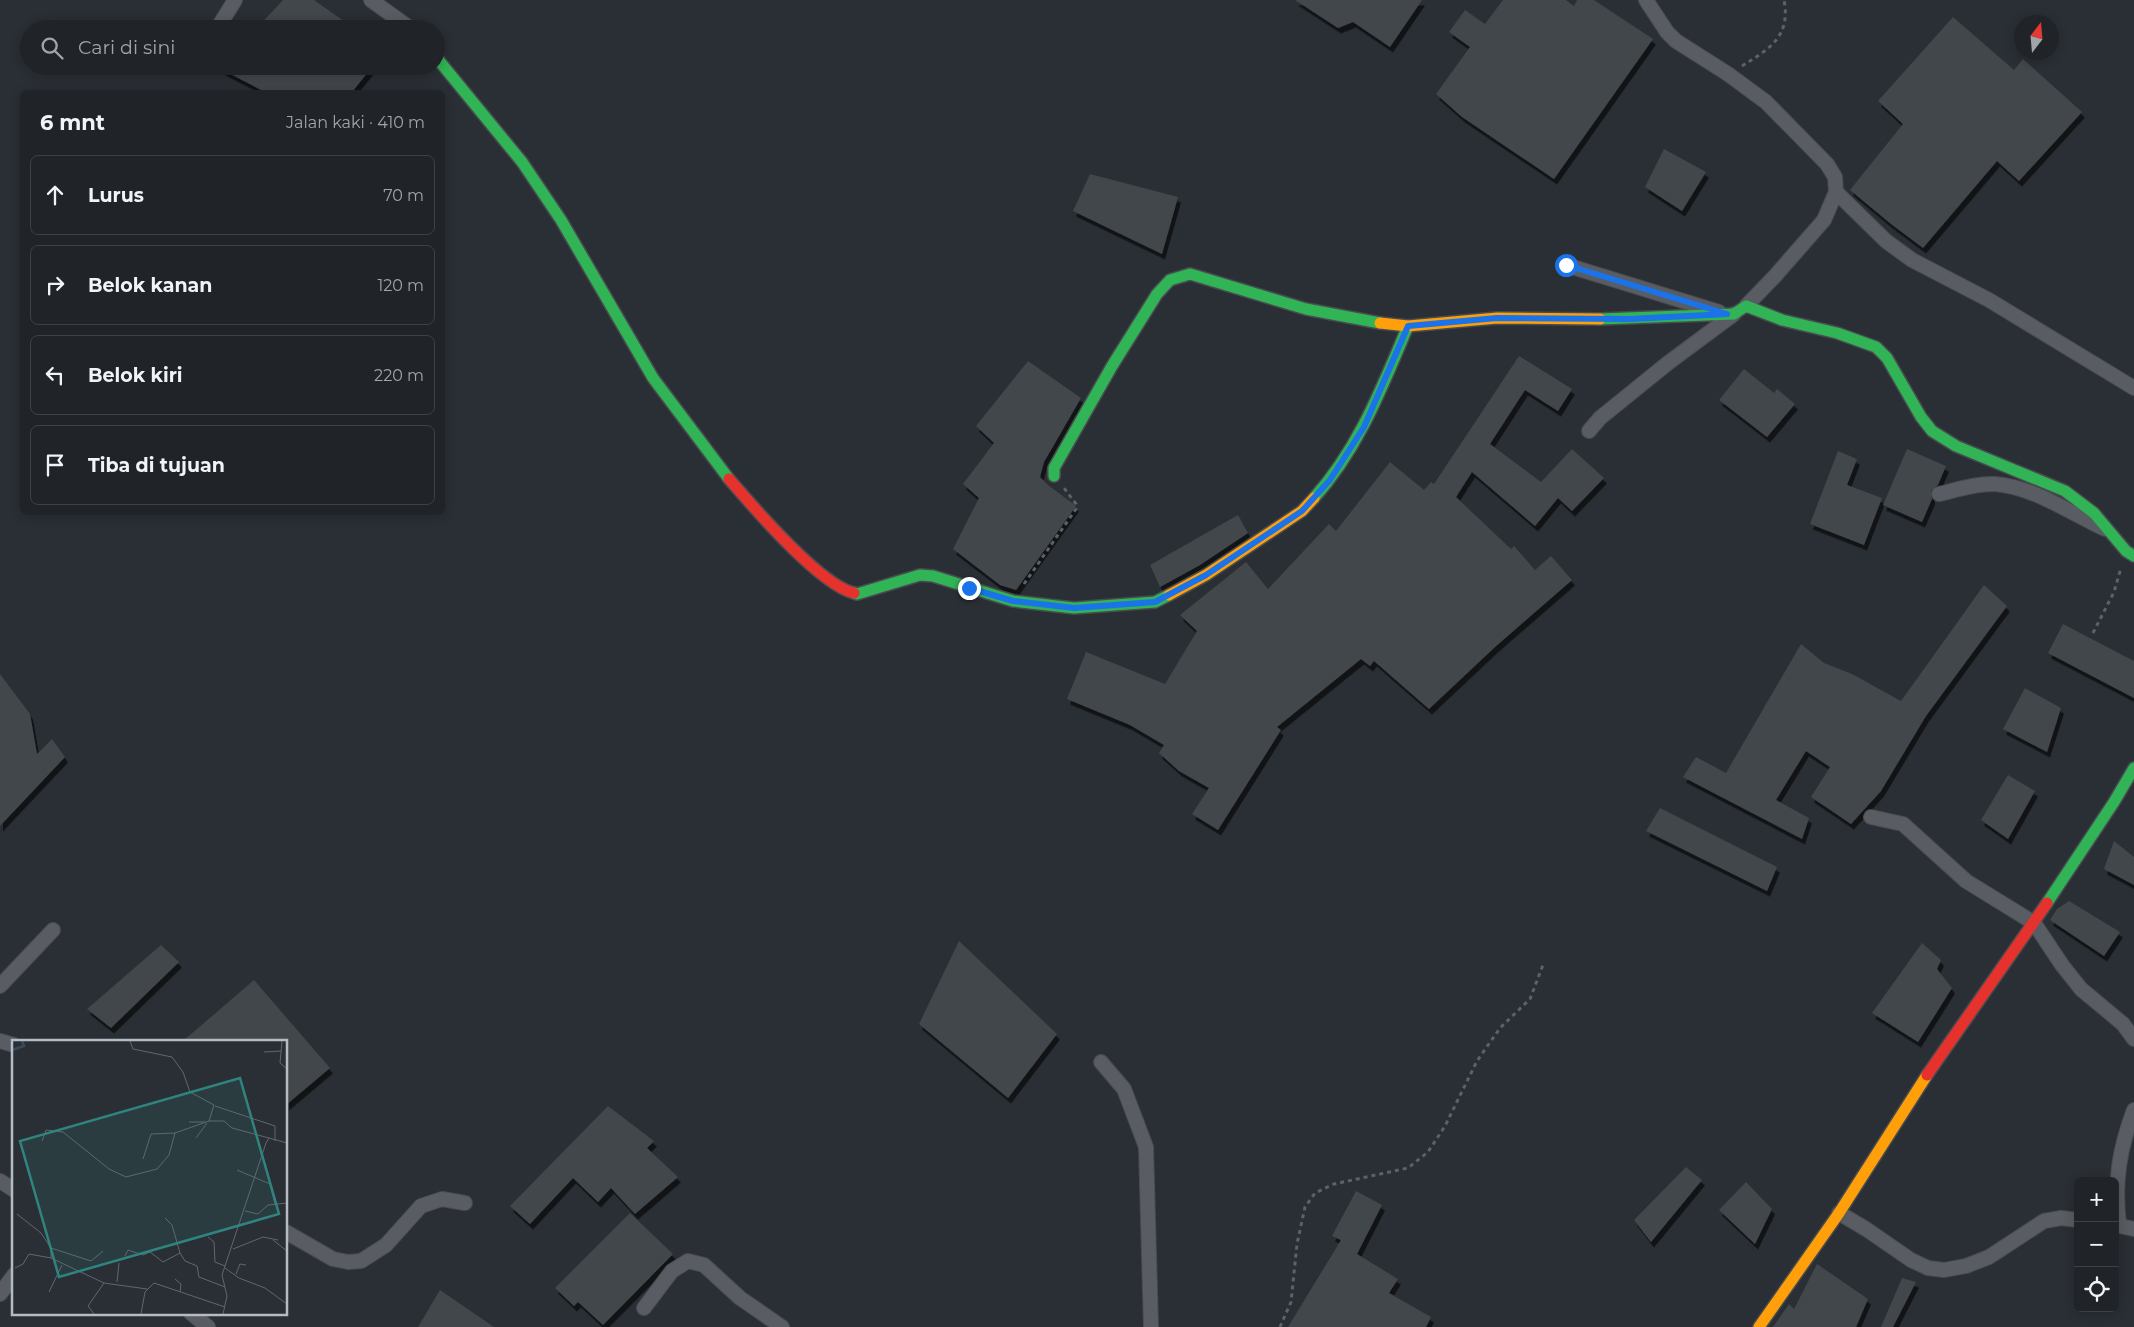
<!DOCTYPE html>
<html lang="id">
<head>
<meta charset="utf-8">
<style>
  body { margin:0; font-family:Montserrat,sans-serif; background:#282b30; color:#f1f3f6 }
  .controls { position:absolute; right:15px; bottom:15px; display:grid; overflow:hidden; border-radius:8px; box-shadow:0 2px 12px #0003 }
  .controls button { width:45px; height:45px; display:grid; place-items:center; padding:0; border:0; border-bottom:1px solid #3d4045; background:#202328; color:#f1f3f6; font:25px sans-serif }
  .compass { position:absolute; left:2014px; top:15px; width:45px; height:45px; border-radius:50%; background:#202328; box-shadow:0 2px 12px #0003; rotate:16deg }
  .stop { position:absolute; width:15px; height:15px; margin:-11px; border:4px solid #1a73e8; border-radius:50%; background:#fff }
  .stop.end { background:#1a73e8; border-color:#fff; box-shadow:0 1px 5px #0008 }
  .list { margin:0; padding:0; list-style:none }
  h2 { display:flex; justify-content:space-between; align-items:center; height:65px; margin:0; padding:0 20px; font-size:21px }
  h2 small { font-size:16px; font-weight:400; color:#a2a4a8 }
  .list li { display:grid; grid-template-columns:32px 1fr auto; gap:15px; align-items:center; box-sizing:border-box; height:80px; margin:0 10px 10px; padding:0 10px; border:1px solid #3d4045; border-radius:8px }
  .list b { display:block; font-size:19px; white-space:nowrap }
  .list em { font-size:16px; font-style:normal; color:#a2a4a8 }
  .icon { flex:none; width:28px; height:28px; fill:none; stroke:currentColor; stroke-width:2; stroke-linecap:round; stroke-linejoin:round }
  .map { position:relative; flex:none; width:2134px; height:1327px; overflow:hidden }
  .search { position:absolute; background:#202328; box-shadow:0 2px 12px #0003; left:20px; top:20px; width:425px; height:55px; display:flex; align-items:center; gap:12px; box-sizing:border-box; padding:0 18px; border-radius:28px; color:#a2a4a8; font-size:19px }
  .panel { position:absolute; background:#202328; box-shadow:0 2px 12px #0003; left:20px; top:90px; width:425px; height:425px; border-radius:8px }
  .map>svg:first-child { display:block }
  .building { fill:#42464b; filter:url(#shadow) }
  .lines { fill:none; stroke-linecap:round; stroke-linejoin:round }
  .street-casing { stroke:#484b50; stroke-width:16 }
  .fast-casing { stroke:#484b50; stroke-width:14 }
  .slow-casing { stroke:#484b50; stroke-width:14 }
  .jam-casing { stroke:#484b50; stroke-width:14 }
  .path { stroke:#5d6266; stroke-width:3; stroke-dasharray:4 4; stroke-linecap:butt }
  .street { stroke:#595d63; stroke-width:14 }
  .fast { stroke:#30b455; stroke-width:11 }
  .slow { stroke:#ff9f0a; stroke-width:11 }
  .jam { stroke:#e5322d; stroke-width:11 }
  .route { stroke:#1a73e8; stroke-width:6 }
  .inset-river { fill:none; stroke:#3b495c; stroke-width:2.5 }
  .inset-road { fill:none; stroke:#61676f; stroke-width:1 }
  .view { fill:#30847f; fill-opacity:0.15; stroke:#30847f; stroke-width:2.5 }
  .inset-edge { fill:none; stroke:#b4bbc5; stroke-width:2.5 }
</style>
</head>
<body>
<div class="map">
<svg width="2134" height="1327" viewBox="0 0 2134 1327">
  <defs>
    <filter id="shadow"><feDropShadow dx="3" dy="5.5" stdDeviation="0" flood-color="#0009"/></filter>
  </defs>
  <rect width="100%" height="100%" fill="#2a2f35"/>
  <g class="building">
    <path d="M283,0H314L355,29H256Z"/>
    <path d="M1295,0H1422L1390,47L1353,22L1338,28Z"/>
    <path d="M1503,0H1566L1574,6L1577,0H1594L1653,39L1554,179L1462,117L1436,94L1470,47L1449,32L1465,10L1485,24Z"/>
    <path d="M1953,17L2014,70L2023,59L2082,112L2019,181L1997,161L1923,248L1891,224L1850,190L1903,124L1878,101Z"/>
    <path d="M215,66H373L352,92H265Z"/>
    <path d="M1664,149L1706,172L1682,211L1645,187Z"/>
    <path d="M1090,174L1178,197L1162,254L1073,211Z"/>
    <path d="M1519,356L1572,389L1558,411L1525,390L1490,444L1541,482L1572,449L1604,478L1572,511L1558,498L1535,526L1472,472L1456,497L1511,549L1514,546L1535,570L1551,556L1572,580L1495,647L1429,709L1374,661L1370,666L1361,659L1277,727L1281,730L1218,830L1192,814L1209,788L1179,771L1159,753L1164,745L1130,725L1067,699L1086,652L1165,684L1197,631L1180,615L1246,562L1268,589L1329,524L1336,531L1390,462L1424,490L1431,482L1434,484Z"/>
    <path d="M1028,361L1081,398L1044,462L1040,477L1048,485L1076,506L1016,590L1000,585L953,549L979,498L963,484L994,443L976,426Z"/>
    <path d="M1744,369L1774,393L1777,389L1795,404L1767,437L1719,400Z"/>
    <path d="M1907,449L1946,466L1938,485L1931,491L1932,499L1922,522L1883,505Z"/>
    <path d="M1838,451L1857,459L1847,485L1882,498L1864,545L1810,524Z"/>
    <path d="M1238,515L1248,533L1200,565L1160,587L1150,565Z"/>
    <path d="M1984,585L2007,606L1926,716L1881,791L1851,824L1811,797L1830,767L1806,751L1776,800L1809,818L1802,839L1683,777L1696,757L1726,773L1801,644L1824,663L1852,674L1901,701Z"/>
    <path d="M2063,624L2134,661V698L2048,653Z"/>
    <path d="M0,674L30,714L37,754L52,739L65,757L0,826Z"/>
    <path d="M2025,688L2061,708L2047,752L2003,729Z"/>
    <path d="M2008,775L2035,791L2008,839L1981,820Z"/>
    <path d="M1660,808L1777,867L1767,891L1646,831Z"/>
    <path d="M2114,841L2134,857V885L2104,869Z"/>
    <path d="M2069,901L2120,932L2104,956L2050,920L2057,909Z"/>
    <path d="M959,941L1057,1034L1008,1098L919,1024Z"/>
    <path d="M1922,943L1941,960L1937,969L1952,988L1918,1042L1872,1013Z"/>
    <path d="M161,945L179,962L111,1028L87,1009Z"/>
    <path d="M254,980L330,1068L286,1105V1041H183Z"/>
    <path d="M608,1106L654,1141L647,1148L678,1177L635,1214L611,1188L598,1202L573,1178L530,1224L510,1206Z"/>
    <path d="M1686,1167L1702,1180L1651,1242L1634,1220Z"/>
    <path d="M1746,1182L1772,1209L1755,1244L1719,1210Z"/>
    <path d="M1356,1191L1382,1205L1357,1254L1398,1279L1389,1293L1431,1317L1426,1327H1288L1341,1240L1332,1236Z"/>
    <path d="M630,1213L673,1254L603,1325L578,1302L574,1306L555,1288Z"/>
    <path d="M1817,1264L1868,1299L1856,1327H1773L1789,1304L1794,1309Z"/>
    <path d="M1902,1278L1916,1282L1893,1327H1881Z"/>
    <path d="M440,1290L494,1327H418Z"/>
  </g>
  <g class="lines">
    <g class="street-casing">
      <g id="street">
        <path d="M371,0L411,29"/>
        <path d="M1646,0L1667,32L1676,41L1728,74L1766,102L1827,164L1835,177L1836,192L1824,220L1775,276L1746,306"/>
        <path d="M217,29L235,0"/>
        <path d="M1836,192L1886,241L1912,260L1989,300L2134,388"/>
        <path d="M1566,265L1719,312"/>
        <path d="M1589,431L1600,418L1668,363L1734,314"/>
        <path d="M1939,494C1956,490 1977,483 1995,484C2034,487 2070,513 2105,529"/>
        <path d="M1871,817L1903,824L1966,881L2034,923L2062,965L2081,989L2123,1024L2134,1039"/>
        <path d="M0,986L53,930"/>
        <path d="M0,1041L14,1045"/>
        <path d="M1101,1062L1124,1089L1146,1147L1151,1327"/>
        <path d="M0,1181L14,1190"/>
        <path d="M1839,1213L1866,1229L1911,1260L1928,1268L1944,1270L1966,1266L1989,1257L2044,1221L2061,1218L2078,1220"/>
        <path d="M2115,1225L2134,1229"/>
        <path d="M2119,1225C2114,1184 2119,1149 2134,1110"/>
        <path d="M286,1232L333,1259L348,1262L361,1261L386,1245L421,1206L442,1199L465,1203"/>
        <path d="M0,1294L14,1275"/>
        <path d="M644,1308L672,1271L688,1261L704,1265L740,1298L782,1327"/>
        <path d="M191,1313L208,1327"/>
      </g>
    </g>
    <g class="fast-casing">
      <g id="fast">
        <path d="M436,57L522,162L561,220L653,378L729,479"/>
        <path d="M1600,319L1734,314L1746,306L1782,320L1837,333L1876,347L1887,358L1921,417L1932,431L1956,446L2065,491L2094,513L2126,551L2134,556"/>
        <path d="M1054,476V468L1112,366L1157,294L1170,280L1190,274L1306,309L1380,323"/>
        <path d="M1314,498C1359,448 1382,387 1408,326"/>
        <path d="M854,593L857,594L920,575L933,576L1013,601L1074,608L1155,602L1169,595"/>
        <path d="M2047,903L2114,802L2134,768"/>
      </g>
    </g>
    <g class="slow-casing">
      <g id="slow">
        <path d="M1380,323L1408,326L1497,318L1600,319"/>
        <path d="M1169,595L1206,575L1302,511L1314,498"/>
        <path d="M1759,1327L1839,1213L1927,1075"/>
      </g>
    </g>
    <g class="jam-casing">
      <g id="jam">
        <path d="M729,479C754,508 820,585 854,593"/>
        <path d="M1927,1075L2047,903"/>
      </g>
    </g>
    <g class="path">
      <path d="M1742,66C1769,49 1791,37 1784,0"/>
      <path d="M1024,584L1076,509V504L1064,488"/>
      <path d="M2093,633L2114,592L2121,568"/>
      <path d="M1280,1327L1291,1302L1297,1244L1305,1207L1315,1193L1334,1184L1408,1168L1428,1152L1445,1126L1477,1061L1500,1028L1530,999L1543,965"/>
    </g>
    <use href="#street" class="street"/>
    <use href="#fast" class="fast"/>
    <use href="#slow" class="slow"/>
    <use href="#jam" class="jam"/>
  </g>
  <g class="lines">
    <path class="route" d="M969,588L1013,601L1074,608L1155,602L1206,575L1302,511L1330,480L1364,427L1408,326L1497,318L1630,319L1727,314L1566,265"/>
  </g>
  <g transform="translate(12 1040)">
    <rect width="275" height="275" fill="#2a2f35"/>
    <path class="inset-river" d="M0,10L12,6L10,1"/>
    <path class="inset-road" d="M118,1L121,9L160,17L171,32L178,52L202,65L197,81M270,1L268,23L275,29M252,12L269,11M203,66L263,86V101M177,82H193M184,98L195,83M30,101L34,90L51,92L97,129L114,137L145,129L157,115L163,93M131,119L139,94L163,93L197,81H212L220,88L257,98M225,130L258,144L263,164M233,171L246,174L256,165L275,163M5,174L29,193L39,208L79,221L91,211M153,178L160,185L168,213M196,197L202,202L203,222L213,226M261,200L275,211M221,209L251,197L266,200M113,216L116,210L131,215L138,212L151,222L168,213L173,221L185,226L187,237L213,247M39,218L92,243L135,249M3,228L11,224L17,214L39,218V208M213,228L227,238L253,248L275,264M224,234L228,224L234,225M163,239L169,244L168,252M105,242L107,223M37,252L50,225M82,274L76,266L92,243M129,274L133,252L142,243L213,267M211,274L215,256L210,235L254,103L257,98L275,103"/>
    <path class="view" d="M228,38L267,174L47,237L8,101Z"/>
    <rect width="275" height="275" class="inset-edge"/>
  </g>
</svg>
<div class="controls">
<button>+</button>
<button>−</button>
<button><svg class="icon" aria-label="locate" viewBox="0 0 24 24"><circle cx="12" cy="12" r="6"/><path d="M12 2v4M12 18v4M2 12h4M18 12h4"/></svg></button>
</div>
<svg class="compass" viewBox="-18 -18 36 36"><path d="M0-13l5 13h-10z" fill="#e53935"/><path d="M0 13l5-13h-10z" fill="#a2a4a8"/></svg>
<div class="stop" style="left:1566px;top:265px"></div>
<div class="stop end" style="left:969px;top:588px"></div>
<div class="search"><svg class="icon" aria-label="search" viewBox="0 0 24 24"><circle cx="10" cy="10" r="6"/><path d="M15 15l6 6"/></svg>Cari di sini</div>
<section class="panel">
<h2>6 mnt<small>Jalan kaki · 410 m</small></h2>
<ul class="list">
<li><svg class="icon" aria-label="ahead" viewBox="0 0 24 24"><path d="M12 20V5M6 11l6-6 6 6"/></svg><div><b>Lurus</b></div><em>70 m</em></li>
<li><svg class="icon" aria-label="right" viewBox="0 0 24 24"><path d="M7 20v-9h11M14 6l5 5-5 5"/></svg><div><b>Belok kanan</b></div><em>120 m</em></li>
<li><svg class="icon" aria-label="left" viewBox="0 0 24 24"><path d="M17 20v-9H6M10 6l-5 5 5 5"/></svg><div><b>Belok kiri</b></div><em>220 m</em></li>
<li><svg class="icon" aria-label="arrive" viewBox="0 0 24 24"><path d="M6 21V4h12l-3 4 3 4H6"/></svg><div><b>Tiba di tujuan</b></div></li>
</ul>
</section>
</div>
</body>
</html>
